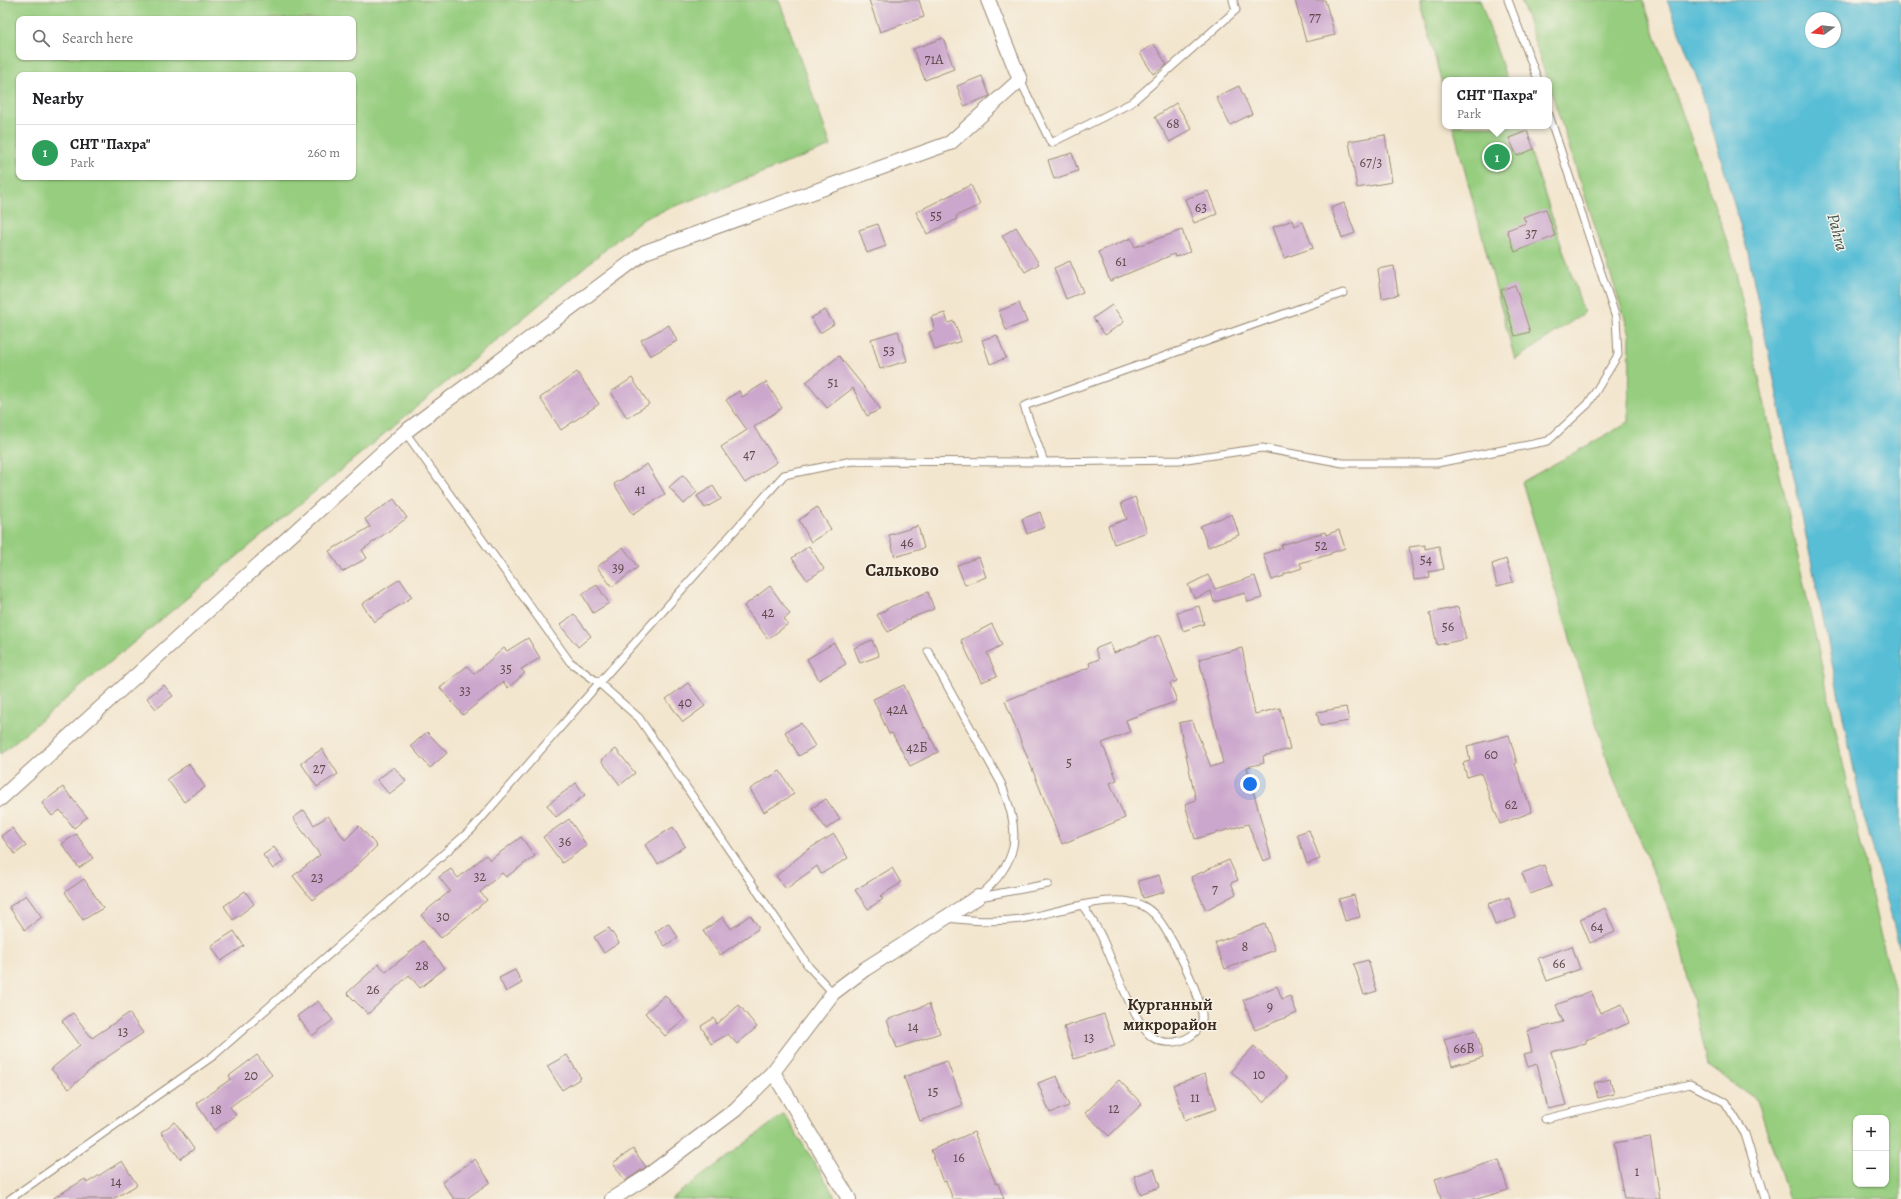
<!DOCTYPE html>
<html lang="en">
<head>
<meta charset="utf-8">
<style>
  body { margin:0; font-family:Alegreya,serif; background:#f2f2f2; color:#202124 }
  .controls { position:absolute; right:12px; bottom:12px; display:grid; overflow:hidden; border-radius:8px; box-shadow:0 1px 3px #0004 }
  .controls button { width:36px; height:36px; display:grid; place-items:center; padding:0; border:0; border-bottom:1px solid #e0e0e0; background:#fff; color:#202124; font:20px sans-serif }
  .compass { position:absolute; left:1805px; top:12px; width:36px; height:36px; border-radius:50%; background:#fff; box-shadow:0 1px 3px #0004; rotate:255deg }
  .you { position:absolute; left:1250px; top:784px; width:14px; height:14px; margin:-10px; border:3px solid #fff; border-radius:50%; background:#1a73e8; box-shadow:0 0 0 6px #1a73e833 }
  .badge { display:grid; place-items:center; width:26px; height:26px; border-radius:50%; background:#1a73e8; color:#fff; font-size:13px; font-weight:700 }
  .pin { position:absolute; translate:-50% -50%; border:2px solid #fff; box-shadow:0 1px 4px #0006 }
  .popup { position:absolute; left:1442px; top:77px; width:110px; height:52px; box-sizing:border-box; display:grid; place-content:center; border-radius:8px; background:#fff; filter:drop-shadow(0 1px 3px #0005); font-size:13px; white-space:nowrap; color:#757577 }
  .popup b { font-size:15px; color:#202124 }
  .popup::after { content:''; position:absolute; left:50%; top:100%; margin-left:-8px; border:8px solid transparent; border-top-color:#fff }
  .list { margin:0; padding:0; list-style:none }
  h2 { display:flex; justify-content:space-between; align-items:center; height:52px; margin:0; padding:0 16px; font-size:17px }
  h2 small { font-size:13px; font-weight:400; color:#757577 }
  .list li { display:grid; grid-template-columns:26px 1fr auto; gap:12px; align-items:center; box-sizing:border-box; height:56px; padding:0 16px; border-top:1px solid #e0e0e0 }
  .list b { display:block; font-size:15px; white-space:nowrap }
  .list p { margin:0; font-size:13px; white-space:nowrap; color:#757577 }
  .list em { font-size:13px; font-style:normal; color:#757577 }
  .icon { flex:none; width:22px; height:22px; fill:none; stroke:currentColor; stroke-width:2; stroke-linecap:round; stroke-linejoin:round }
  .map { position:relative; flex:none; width:1901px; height:1199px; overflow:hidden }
  .search { position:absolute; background:#fff; box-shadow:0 1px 3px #0004; left:16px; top:16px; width:340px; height:44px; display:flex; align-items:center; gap:10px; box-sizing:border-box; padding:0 14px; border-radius:8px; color:#757577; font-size:15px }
  .panel { position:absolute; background:#fff; box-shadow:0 1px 3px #0004; left:16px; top:72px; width:340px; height:108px; border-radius:8px }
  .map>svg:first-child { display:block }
  .green { fill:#96cd7f; stroke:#687c4e; fill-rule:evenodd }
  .water { fill:#58bed6; stroke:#4a747a; fill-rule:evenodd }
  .building { fill:#cca7cd }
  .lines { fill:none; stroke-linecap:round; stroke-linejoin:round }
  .lane-casing { stroke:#978876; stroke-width:9 }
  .street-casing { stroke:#978876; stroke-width:16 }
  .lane { stroke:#fff; stroke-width:7 }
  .street { stroke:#fff; stroke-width:14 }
  .labels { text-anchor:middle; stroke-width:3; stroke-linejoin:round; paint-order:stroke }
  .number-label { font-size:14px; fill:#5f494a }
  .water-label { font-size:17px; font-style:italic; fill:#445655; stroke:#f7f3e8 }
  .neighbourhood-label { font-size:17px; font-weight:bold; fill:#3b2a1e; stroke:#f7f3e8 }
  .quarter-label { font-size:18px; font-weight:bold; fill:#3b2a1e; stroke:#f7f3e8 }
</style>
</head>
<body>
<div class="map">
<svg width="1901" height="1199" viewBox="0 0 1901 1199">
  <rect width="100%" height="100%" fill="#f7f3e8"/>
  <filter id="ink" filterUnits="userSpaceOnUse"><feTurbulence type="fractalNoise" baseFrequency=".025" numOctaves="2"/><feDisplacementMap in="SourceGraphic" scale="8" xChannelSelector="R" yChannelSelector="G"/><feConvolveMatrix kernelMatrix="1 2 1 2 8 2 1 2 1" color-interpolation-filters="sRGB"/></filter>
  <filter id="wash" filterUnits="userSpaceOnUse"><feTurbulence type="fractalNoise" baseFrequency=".012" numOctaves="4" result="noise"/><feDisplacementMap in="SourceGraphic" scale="16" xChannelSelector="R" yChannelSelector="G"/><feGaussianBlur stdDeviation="0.9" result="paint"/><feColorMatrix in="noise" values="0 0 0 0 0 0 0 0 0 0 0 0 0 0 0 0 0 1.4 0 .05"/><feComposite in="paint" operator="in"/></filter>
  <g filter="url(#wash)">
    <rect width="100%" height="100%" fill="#f3e6cf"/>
    <g class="green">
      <path d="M0,0H779L831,146L642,219L0,754ZM19,19H353V57H19ZM19,75H353V177H19Z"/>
      <path d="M1420,0H1480L1507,80H1445V96Z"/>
      <path d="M1521,0H1643L1733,259L1880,933L1901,1014V1199H1789L1757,1100L1707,1065L1677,929L1612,775L1522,482L1629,422L1630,334L1549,85V80H1547ZM1856,1118H1886V1184H1856Z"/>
      <path d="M1453,126H1522L1584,313L1515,360Z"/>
      <path d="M784,1114L837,1199H671Z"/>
    </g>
    <path class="water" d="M1667,0H1898L1901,8V952L1862,809L1748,253L1701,89ZM1811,18H1835V42H1811Z"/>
    <g id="blocks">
      <g class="building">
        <path d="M869,0H919L924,17L880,32Z"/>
        <path d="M1295,0H1325L1335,35L1306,42Z"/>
        <path d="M943,38L954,69L925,80L913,49Z"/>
        <path d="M1154,44L1167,65L1153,74L1140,53Z"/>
        <path d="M982,76L990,96L964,106L957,86Z"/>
        <path d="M1239,86L1252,114L1230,125L1216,97Z"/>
        <path d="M1176,103L1192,129L1170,142L1155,117Z"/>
        <path d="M1527,131L1534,149L1517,156L1509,138Z"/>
        <path d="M1385,135L1392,182L1357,188L1349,141Z"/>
        <path d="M1072,153L1078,171L1054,179L1048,160Z"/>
        <path d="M971,185L980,205L956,216L957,219L927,234L916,212Z"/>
        <path d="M1208,191L1217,214L1194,223L1185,199Z"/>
        <path d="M1344,203L1355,233L1342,238L1331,208Z"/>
        <path d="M1546,209L1555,236L1515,252L1507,230L1526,223L1523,217Z"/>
        <path d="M1293,220L1295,226L1303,222L1313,248L1284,258L1273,227Z"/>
        <path d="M878,224L886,246L867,253L859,230Z"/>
        <path d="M1016,227L1039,264L1025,272L1002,236Z"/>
        <path d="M1182,230L1190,252L1175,257L1174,254L1110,281L1098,252L1131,238L1135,247Z"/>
        <path d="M1070,261L1083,292L1066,299L1054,268Z"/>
        <path d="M1394,266L1398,295L1382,298L1378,269Z"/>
        <path d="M1515,285L1530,332L1515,336L1501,290Z"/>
        <path d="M1019,303L1027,322L1006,330L999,311Z"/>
        <path d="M1112,305L1124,322L1105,335L1093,318Z"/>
        <path d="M825,310L834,324L820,333L811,318Z"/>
        <path d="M945,313L948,323L954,321L961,341L935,350L929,332L935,330L931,317Z"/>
        <path d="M669,325L677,341L650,356L641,340Z"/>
        <path d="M898,331L907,361L880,369L871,339Z"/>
        <path d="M997,335L1006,358L990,364L982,340Z"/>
        <path d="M839,356L860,382L881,409L867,416L853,388L827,408L806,382Z"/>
        <path d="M577,372L599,404L561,430L540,398Z"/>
        <path d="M632,378L649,404L627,418L611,392Z"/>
        <path d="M766,382L782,408L754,427L777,462L745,483L721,447L747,430L726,400L739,391L742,397Z"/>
        <path d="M647,464L665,494L633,514L614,484Z"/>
        <path d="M683,475L697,492L684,504L669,487Z"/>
        <path d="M713,486L721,499L705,508L697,496Z"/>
        <path d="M1135,497L1147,532L1114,544L1108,526L1127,519L1121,503Z"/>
        <path d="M394,499L407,518L362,550L367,558L342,572L329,551L370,527L365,519Z"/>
        <path d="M817,507L831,529L811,542L799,520Z"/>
        <path d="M1040,512L1045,527L1027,534L1022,519Z"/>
        <path d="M1232,514L1239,535L1208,547L1200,526Z"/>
        <path d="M918,526L924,548L895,557L889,535Z"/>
        <path d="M1339,530L1345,548L1331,553V554L1300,563L1302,568L1284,574V576L1272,580L1263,554L1282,548L1281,545L1325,532L1326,535Z"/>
        <path d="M1425,545V549L1439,546L1444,569L1429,572L1430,578L1414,580L1409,547Z"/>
        <path d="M809,546L824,569L807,580L792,558Z"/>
        <path d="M623,547L638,567L612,587L597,567Z"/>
        <path d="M979,557L986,577L965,585L957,565Z"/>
        <path d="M1506,559L1513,582L1497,586L1492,564Z"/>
        <path d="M1208,575L1215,589L1255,576L1262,598L1248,602L1245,593L1214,602L1211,591L1195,599L1188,585Z"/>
        <path d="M400,579L412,597L374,622L362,604Z"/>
        <path d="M597,585L609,603L593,613L582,594Z"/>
        <path d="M770,586L790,614L784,619L788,624L768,639L744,606Z"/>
        <path d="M928,592L934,609L911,618L888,632L877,615L892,606Z"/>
        <path d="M1199,606L1204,624L1183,631L1177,612Z"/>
        <path d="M1458,607L1466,639L1437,645L1430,613Z"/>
        <path d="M574,614L591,636L578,647L560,625Z"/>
        <path d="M992,624L1002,645L987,653L997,676L981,682L961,640Z"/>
        <path d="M1159,635L1177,681L1170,683L1177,701L1126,720L1130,732L1102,743L1117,780L1110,783L1125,818L1062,844L1005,701L1090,667L1089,663L1099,659L1095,649L1110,643L1114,653Z"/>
        <path d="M528,638L540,658L521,669L525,673L508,688L503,682L463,715L440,688L467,666L474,674L504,648L507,651Z"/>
        <path d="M872,640L879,656L860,663L854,648Z"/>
        <path d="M834,643L846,664L819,680L807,659Z"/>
        <path d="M1242,648L1255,714L1280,708L1290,749L1263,756L1264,763L1247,767L1271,858L1263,861L1248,824L1195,839L1185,804L1196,800L1179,723L1192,720L1211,767L1223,763L1199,659Z"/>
        <path d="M688,683L705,706L683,722L666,699Z"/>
        <path d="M164,685L173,696L156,709L147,698Z"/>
        <path d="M904,685L924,728L925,727L938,752L910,766L892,733L889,734L873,699Z"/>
        <path d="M1346,707L1349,721L1320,726L1317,712Z"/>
        <path d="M801,723L815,746L799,756L785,732Z"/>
        <path d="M427,732L447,753L430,768L411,746Z"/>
        <path d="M1509,735L1517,763L1515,764L1532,812L1500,824L1481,773L1467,777L1463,763L1470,761L1467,746Z"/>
        <path d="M322,749L338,774L317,787L301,763Z"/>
        <path d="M616,749L635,773L620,785L601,760Z"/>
        <path d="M189,764L205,787L184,802L167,779Z"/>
        <path d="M394,767L406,781L389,794L377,780Z"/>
        <path d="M780,771L794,794L764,812L750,789Z"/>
        <path d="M576,783L585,795L556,817L547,805Z"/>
        <path d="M63,787L87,817L74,828L60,810L52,816L42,803Z"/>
        <path d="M826,799L840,819L826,829L812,808Z"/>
        <path d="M304,810L314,825L328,816L345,840L359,826L377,846L352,870L312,900L293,876L320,855L293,818Z"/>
        <path d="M569,819L587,846L562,863L543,837Z"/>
        <path d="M673,827L685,846L658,864L645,845Z"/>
        <path d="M12,828L26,846L15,854L1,836Z"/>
        <path d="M1309,830L1320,859L1307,864L1297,834Z"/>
        <path d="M76,834L93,858L79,868L62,844Z"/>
        <path d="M834,834L848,858L821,874L817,866L786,889L776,876L807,850Z"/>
        <path d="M521,837L535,856L506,877L502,873L480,892L487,900L441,938L421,915L450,891L439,877L451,869L458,878L486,855L490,860Z"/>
        <path d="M274,847L284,861L273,869L263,855Z"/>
        <path d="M1229,860L1238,880L1231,883L1236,894L1206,910L1191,877Z"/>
        <path d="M1544,865L1552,886L1530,894L1522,873Z"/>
        <path d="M892,868L901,883L880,896L883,899L868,909L855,890Z"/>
        <path d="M1159,875L1164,892L1143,898L1138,881Z"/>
        <path d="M84,879L103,908L83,920L65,892Z"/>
        <path d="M245,891L254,904L233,920L224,906Z"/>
        <path d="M26,895L42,917L25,930L9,907Z"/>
        <path d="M1354,895L1360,917L1345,921L1339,899Z"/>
        <path d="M1509,897L1516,918L1495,925L1488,904Z"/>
        <path d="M1605,908L1615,932L1590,943L1580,919Z"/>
        <path d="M750,915L758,926V929L720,955L703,931L723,917L731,929Z"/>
        <path d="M668,923L678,937L665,946L655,932Z"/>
        <path d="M1265,924L1275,950L1225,969L1215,943Z"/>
        <path d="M609,928L619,943L604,953L594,937Z"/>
        <path d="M234,931L244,946L221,961L211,946Z"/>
        <path d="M423,941L445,968L420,988L409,975L368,1014L347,993L379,964L386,972Z"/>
        <path d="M1572,946L1580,969L1547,981L1538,958Z"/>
        <path d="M1368,960L1377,991L1364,995L1354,964Z"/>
        <path d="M515,970L522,983L506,992L499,978Z"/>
        <path d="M1277,986L1282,999L1290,996L1297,1013L1255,1030L1243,1000Z"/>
        <path d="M1591,991L1600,1013L1622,1004L1629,1023L1586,1040V1043L1551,1052L1566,1105L1548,1109L1537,1064L1528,1067L1524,1054L1532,1052L1527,1031L1563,1022L1556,1005Z"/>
        <path d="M665,995L685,1019L665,1036L645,1013Z"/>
        <path d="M318,1001L333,1020L312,1036L297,1016Z"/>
        <path d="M929,1004L940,1033L897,1048L887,1020Z"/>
        <path d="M739,1005L757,1027L737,1044L728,1034L711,1044L701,1026L714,1018L717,1024Z"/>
        <path d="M73,1013L92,1038L129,1013L143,1033L98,1063L69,1089L51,1069L80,1045L62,1021Z"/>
        <path d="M1104,1014L1115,1046L1074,1059L1064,1027Z"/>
        <path d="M1476,1030L1483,1057L1452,1066L1444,1039Z"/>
        <path d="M1254,1046L1287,1078L1264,1103L1231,1071Z"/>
        <path d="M257,1055L272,1075L230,1107L236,1115L214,1130L196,1103L231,1079L229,1076Z"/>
        <path d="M567,1055L581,1078L562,1090L547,1066Z"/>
        <path d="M947,1061L963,1105L920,1121L904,1077Z"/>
        <path d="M1205,1074L1217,1109L1185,1120L1173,1085Z"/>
        <path d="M1057,1076L1069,1106L1050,1113L1038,1083Z"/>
        <path d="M1610,1079L1614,1094L1598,1098L1594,1083Z"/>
        <path d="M1119,1080L1142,1104L1109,1136L1085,1113Z"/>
        <path d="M175,1122L194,1149L180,1159L161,1132Z"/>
        <path d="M974,1132L996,1184L998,1183L1004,1199H953L946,1181L943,1182L931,1150Z"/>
        <path d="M1650,1137L1660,1199H1624L1614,1143Z"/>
        <path d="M633,1149L646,1167L625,1181L613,1163Z"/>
        <path d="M475,1159L490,1182L466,1199H454L442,1182Z"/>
        <path d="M1499,1160L1508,1190L1477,1199H1441L1435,1179Z"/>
        <path d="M122,1161L137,1185L113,1199H52L85,1179L87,1183Z"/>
        <path d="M1154,1169L1160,1187L1140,1194L1134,1176Z"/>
      </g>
    </g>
  </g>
  <g filter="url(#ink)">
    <use href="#blocks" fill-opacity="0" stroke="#978876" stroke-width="1"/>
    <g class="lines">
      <g class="lane-casing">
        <g id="lane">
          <path d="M1508,0L1538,80"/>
          <path d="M1020,80L1051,143L1131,103L1236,10L1233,0"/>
          <path d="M405,432L570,662L599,683L639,718L809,967L833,993"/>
          <path d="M1044,462L1024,406L1343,293"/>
          <path d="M928,651L1001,783C1021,834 1021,861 978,897"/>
          <path d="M980,897L1048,884"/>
          <path d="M947,918C973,921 1000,923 1026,918C1055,913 1101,896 1130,902C1140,903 1147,907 1154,914C1168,927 1205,1001 1202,1020C1199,1033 1187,1040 1175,1042C1167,1043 1159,1042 1152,1037C1135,1025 1113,962 1103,940C1098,928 1090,917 1083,906"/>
          <path d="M1545,1119L1690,1084L1725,1102L1745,1134L1765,1199"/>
          <path d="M10,1199L213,1056L472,829L599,683L784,475L852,461L1044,462L1180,460L1262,448L1343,463H1437L1548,441L1588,404L1618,355L1616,318L1549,115"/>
        </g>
      </g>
      <g class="street-casing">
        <g id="street">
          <path d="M0,799L405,432L645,252L950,143L1020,80L988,0"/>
          <path d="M773,1072L849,1199"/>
          <path d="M612,1199L642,1180L735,1110L773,1072L833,993L865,969L978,897"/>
        </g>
      </g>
      <use href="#lane" class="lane"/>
      <use href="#street" class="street"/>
    </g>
  </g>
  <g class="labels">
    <g class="number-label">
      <text x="1315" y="22">77</text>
      <text x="934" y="64">71А</text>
      <text x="1173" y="128">68</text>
      <text x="1371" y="167">67/3</text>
      <text x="1201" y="212">63</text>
      <text x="936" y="220">55</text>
      <text x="1531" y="238">37</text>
      <text x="1121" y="266">61</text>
      <text x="889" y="355">53</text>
      <text x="833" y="387">51</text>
      <text x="749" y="459">47</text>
      <text x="640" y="494">41</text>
      <text x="907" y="547">46</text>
      <text x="1321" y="550">52</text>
      <text x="1426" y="564">54</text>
      <text x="618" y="572">39</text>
      <text x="768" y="617">42</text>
      <text x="1448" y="631">56</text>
      <text x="506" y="673">35</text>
      <text x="465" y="695">33</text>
      <text x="685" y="707">40</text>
      <text x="897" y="714">42А</text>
      <text x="917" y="752">42Б</text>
      <text x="1491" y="759">60</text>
      <text x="1069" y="767">5</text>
      <text x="319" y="773">27</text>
      <text x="1511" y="809">62</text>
      <text x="565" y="846">36</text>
      <text x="480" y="881">32</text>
      <text x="317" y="882">23</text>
      <text x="1215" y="894">7</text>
      <text x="443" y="921">30</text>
      <text x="1597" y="931">64</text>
      <text x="1245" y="951">8</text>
      <text x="1559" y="968">66</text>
      <text x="422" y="970">28</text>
      <text x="373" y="994">26</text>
      <text x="1270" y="1011">9</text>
      <text x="913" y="1031">14</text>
      <text x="123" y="1036">13</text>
      <text x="1089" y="1042">13</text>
      <text x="1464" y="1053">66В</text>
      <text x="1259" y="1079">10</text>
      <text x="251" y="1080">20</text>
      <text x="933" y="1096">15</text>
      <text x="1195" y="1102">11</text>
      <text x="1114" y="1113">12</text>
      <text x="216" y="1114">18</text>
      <text x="959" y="1162">16</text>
      <text x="1637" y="1176">1</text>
      <text x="116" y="1186">14</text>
    </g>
    <g class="water-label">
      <text transform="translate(1838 232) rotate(75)" y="6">Pahra</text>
    </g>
    <g class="neighbourhood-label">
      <text x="1170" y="1010">Курганный<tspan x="1170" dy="20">микрорайон</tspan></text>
    </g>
    <g class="quarter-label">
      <text x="902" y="576">Сальково</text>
    </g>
  </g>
</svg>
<div class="controls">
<button>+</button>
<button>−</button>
</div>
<svg class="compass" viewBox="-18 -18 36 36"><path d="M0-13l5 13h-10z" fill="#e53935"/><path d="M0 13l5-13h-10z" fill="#757577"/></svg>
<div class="you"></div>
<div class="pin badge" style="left:1497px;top:157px;background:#2e9e5b">1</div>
<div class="popup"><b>СНТ &quot;Пахра&quot;</b>Park</div>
<div class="search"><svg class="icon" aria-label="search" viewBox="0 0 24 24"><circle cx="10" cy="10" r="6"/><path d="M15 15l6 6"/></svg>Search here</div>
<section class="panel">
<h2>Nearby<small></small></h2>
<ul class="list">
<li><span class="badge" style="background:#2e9e5b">1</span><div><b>СНТ &quot;Пахра&quot;</b><p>Park</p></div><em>260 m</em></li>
</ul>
</section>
</div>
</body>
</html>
